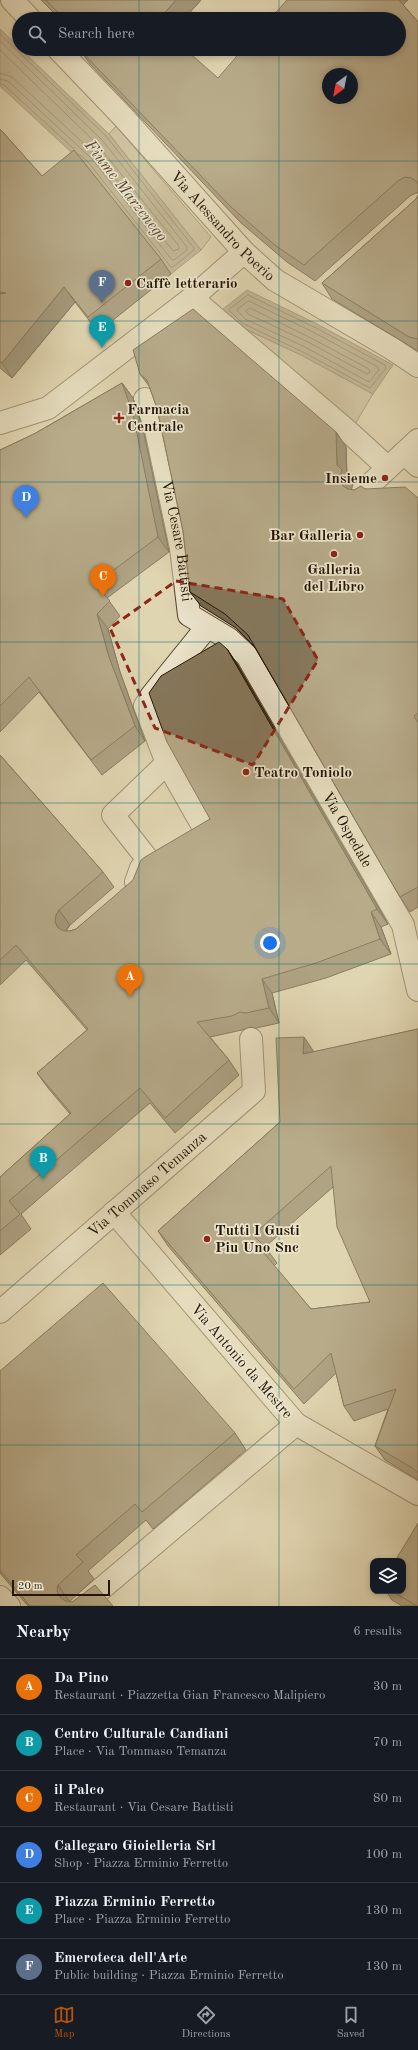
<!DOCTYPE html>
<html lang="en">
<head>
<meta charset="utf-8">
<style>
  body { margin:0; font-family:"Old Standard TT",serif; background:#242831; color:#f1f3f6 }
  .controls { position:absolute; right:12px; bottom:12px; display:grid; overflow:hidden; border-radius:8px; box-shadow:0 2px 6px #0003 }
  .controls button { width:36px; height:36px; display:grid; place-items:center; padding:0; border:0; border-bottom:1px solid #363941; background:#171b24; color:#f1f3f6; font:20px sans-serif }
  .compass { position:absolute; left:322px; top:68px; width:36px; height:36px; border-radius:50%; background:#171b24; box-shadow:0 2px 6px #0003; rotate:212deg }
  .scale { position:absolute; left:12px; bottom:10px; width:98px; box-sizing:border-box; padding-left:4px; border:2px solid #241400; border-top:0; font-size:11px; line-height:14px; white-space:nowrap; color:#241400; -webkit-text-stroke:3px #ebe4cc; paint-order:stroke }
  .you { position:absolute; left:270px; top:943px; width:14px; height:14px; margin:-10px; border:3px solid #fff; border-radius:50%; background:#1a73e8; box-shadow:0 0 0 6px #1a73e833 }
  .badge { display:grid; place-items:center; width:26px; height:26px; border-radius:50%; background:#b45309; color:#fff; font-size:13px; font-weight:700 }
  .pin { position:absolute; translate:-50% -33px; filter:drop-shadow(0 1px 2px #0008) }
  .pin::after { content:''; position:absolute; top:21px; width:14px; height:12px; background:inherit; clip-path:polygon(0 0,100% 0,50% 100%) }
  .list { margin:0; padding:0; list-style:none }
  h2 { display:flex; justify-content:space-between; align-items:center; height:52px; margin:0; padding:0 16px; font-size:17px }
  h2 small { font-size:13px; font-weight:400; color:#9ea1a6 }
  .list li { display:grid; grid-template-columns:26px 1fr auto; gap:12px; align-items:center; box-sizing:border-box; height:56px; padding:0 16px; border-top:1px solid #363941 }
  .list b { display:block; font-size:15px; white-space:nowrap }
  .list p { margin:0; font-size:13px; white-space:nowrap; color:#9ea1a6 }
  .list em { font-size:13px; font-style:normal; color:#9ea1a6 }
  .icon { flex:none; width:22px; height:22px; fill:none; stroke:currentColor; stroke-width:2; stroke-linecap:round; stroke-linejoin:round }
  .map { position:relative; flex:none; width:418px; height:1606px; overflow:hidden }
  .search { position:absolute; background:#171b24; box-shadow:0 2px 6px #0003; left:12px; right:12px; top:12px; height:44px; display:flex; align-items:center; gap:10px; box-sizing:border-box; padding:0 14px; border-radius:22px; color:#9ea1a6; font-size:15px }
  .sheet { height:388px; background:#171b24 }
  nav { display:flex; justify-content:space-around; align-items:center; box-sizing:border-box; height:56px; border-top:1px solid #363941; background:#171b24; font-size:11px; color:#9ea1a6 }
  nav a { display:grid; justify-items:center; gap:2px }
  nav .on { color:#b45309 }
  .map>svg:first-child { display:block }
  .green { fill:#c0b493; stroke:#72644a }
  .water { fill:#a09375; stroke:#6e6046 }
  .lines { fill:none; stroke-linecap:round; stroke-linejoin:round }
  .shore { stroke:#62543a; stroke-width:1 }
  .minor-casing { stroke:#53442c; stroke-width:24 }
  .minor { stroke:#ebe4cc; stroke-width:22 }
  .wall { fill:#73674f; stroke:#241400; fill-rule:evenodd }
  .shaded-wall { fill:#5e5440; stroke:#241400 }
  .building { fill:#86785c; stroke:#241400; fill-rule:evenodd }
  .marked { fill:none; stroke:#8f2418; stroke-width:3; stroke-dasharray:8 5; stroke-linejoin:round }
  .grid { fill:none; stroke:#0f766e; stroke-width:1; stroke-opacity:0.55 }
  .poi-dot { fill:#8f2418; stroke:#ebe4cc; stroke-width:1.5 }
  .labels { text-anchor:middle; stroke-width:3.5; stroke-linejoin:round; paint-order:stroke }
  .street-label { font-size:15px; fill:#241400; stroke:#ebe4cc }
  .poi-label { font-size:15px; font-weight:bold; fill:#241400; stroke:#ebe4cc; text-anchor:start }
  .water-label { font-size:16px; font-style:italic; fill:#56472f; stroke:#ebe4cc }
</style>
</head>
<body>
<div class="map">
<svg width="418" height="1606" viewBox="0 0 418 1606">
  <rect width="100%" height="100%" fill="#e0d5b1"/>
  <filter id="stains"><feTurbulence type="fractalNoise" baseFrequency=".005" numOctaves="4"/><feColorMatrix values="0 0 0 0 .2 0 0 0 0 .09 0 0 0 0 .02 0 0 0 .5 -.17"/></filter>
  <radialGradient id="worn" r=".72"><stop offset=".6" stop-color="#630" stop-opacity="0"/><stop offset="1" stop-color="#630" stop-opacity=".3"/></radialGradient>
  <g class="green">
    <path d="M116,126L211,237L201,250L109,134Z"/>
    <path d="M239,326L301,355L373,394L355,424Z"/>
  </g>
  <g class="water">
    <path d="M0,29L109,134L201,250L171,274L85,165L0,86Z"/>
    <path d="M247,290L317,324L393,365L373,394L301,355L239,326L222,310Z"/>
  </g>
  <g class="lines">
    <g class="shore">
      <path d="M0,34L106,136L194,248V250L173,267H171L88,162L79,154"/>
      <path d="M0,41L102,140L187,247V250L174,260H172L92,159L8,81L0,79"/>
      <path d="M0,50L97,144L179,246V249L173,251L96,155L12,77L0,73"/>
      <path d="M0,84L4,85L74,149"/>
      <path d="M248,295L316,328L385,365L386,368L370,388L303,352L242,323L229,310Z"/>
      <path d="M249,301L313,332L378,367L379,370L369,382L305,347L245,319L237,310Z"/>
      <path d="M250,308L311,338L369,369L370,372L367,374L308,342L248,314L246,311Z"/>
    </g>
    <g class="minor-casing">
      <g id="minor">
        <path d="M12,0L30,19"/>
        <path id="s1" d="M58,49L125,119L244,252L275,280L391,348L418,366"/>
        <path d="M192,298L350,433L387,467"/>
        <path id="s2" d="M145,399L155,425L181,548L189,615L229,639L247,656L403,925L418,990"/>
        <path d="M0,423L48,408L192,298L244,252"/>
        <path d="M418,440L404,453L418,466"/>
        <path d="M362,492L404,453"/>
        <path d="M167,763L145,706L152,695L207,627"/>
        <path d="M136,882L141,868L149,861L113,815L167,763L204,828"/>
        <path id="s3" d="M0,1312L254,1091L251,1039"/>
        <path d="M296,1424L418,1494"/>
        <path d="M0,1597L9,1606"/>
        <path d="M81,1606L296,1424L114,1212"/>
      </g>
    </g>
    <use href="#minor" class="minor"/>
  </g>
  <g class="wall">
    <path d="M41,0H201L184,19H60Z"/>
    <path d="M403,5L418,22V193H416L410,196L315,281L287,262L241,223L90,64L79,49L218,78Z"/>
    <path d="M0,129L42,176L161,259L171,274L98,332L75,302L12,378L0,368Z"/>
    <path d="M418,195V351L332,299L322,283L416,199Z"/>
    <path d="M140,374L336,432L346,447L347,476L353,484L351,490L365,489L418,498V907L410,912L400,897L254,646L236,628L201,606L190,592L183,531L157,408L149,386Z"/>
    <path d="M122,383L133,398L143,429L169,552L107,598L120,616L108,629L120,672L145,741L102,775L39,692L0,732V450L34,434Z"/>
    <path d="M227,649L237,664L388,924L381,927L391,954L326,978L272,993L279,1023L256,1028L250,1027L242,1030L210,1037L229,1060L239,1075L175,1133L150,1103L21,1214L31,1229L0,1255V1177L70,1114L48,1088L37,1073L87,1030L26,960L0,985V755L103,872L114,887L70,925L66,931H70L76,929L210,819Z"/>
    <path d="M418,1029V1480L385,1460L375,1446L388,1409L354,1421L344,1406L336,1373L304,1404L168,1246L158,1231L280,1122L314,1052ZM333,1187L370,1302L311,1309L274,1266L277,1263L265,1247Z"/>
    <path d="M0,1371L235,1433L246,1450L153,1529L146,1520L88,1571L94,1579L69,1602L113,1606H28L0,1573Z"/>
    <path d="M386,1591H403L418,1606H402L392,1600Z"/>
  </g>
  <g class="shaded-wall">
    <path d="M176,0H201L184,19H159Z"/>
    <path d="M397,0H408L402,6Z"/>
    <path d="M64,287L75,302L12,378L2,363Z"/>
    <path d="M122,383L133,398L143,429L169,552L158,537Z"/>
    <path d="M336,432L346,447L347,476L353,484L350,494L343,486L340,480L337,465Z"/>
    <path d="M97,614L108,629L120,672L145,741L135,726L109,657Z"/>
    <path d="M227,649L237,664L388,924L377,909Z"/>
    <path d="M59,910L70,925L66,930V937L58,928L55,922L56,915Z"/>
    <path d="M371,912L381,927L391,954L380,939Z"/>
    <path d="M262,979L272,993L279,1023L269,1008Z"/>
    <path d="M304,1037L314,1052L303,1054Z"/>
    <path d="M58,1585L69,1601V1606L60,1597L57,1592Z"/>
  </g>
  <g class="building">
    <path d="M46,0H176L159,19H64Z"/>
    <path d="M287,0H399L418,22V184L416,181L411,178L405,177L399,180L304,265L276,246L231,207L79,49H185L218,78L243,49H399V19H270ZM328,74H352V98H328Z"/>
    <path d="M0,129L42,176L74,150L161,259L88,317L64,287L2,363L0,361V294L6,293L0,292Z"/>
    <path d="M418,195V339L409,337L322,283L416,199Z"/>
    <path d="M193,309L336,432L337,465L342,470L340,480L343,486L348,489L354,490L361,486L365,489L405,487L418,498V713L414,716L418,723V887L400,897L248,635L225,614L190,592L183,531L157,408L147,380L140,374L133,350Z"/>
    <path d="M122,383L133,414L158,537L95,584L110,601L97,614L109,657L135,726L91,760L29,677L0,706V450L34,434Z"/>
    <path d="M219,642L227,649L377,909L371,912L380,939L316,963L262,979L269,1008L246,1013L240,1012L232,1016L197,1022L229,1060L165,1118L140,1088L9,1201L20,1214L0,1231V1177L71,1113L37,1073L88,1029L16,945L0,960V755L103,872L59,910L56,915L55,922L58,928L64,931H70L76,929L133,880L141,860L145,857L210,819L167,742L149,693L161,676Z"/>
    <path d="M418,1029V1473L414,1469L375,1446L396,1389L344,1406L331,1353L294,1389L158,1231L280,1122L276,1038L304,1037L303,1054ZM331,1166L337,1227L370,1302L311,1309L263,1252L267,1249L253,1235Z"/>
    <path d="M103,1283L235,1433L142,1512L135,1504L76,1555L83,1562L58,1585L57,1592L60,1597L65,1601L72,1602L95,1585L113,1606H30L0,1570V1371Z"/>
    <path d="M418,1523V1606H417L392,1591H403V1561H395Z"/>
  </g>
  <path d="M0 0H418V1606H0ZM176,581L283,599L318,660L253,765L155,728L110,628Z" fill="#e0d5b1" fill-opacity=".55" fill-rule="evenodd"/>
  <path class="marked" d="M176,581L283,599L318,660L253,765L155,728L110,628Z"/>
  <path class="grid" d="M139,0V19M279,0V19M139,49V1606M279,49V1606M0,161H418M0,321H418M0,482H418M0,642H418M0,803H418M0,964H418M0,1124H418M0,1285H418M0,1445H418"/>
  <g class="poi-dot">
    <circle cx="128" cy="283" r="4"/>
    <path d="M117 412h4v4h4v4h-4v4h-4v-4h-4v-4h4z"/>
    <circle cx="385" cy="478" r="4"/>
    <circle cx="360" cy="535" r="4"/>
    <circle cx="334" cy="554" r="4"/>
    <circle cx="246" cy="772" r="4"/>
    <circle cx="207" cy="1239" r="4"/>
  </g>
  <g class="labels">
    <g class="street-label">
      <text dy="5" stroke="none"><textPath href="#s1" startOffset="242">Via Alessandro Poerio</textPath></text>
      <text dy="5" stroke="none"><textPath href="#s2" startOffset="146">Via Cesare Battisti</textPath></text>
      <text dy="5" stroke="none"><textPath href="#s2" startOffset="493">Via Ospedale</textPath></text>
      <text dy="5" stroke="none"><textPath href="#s3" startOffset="195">Via Tommaso Temanza</textPath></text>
      <text transform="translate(242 1361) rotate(49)" y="5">Via Antonio da Mestre</text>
    </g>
    <g class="poi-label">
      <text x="136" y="288">Caffè letterario</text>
      <text x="127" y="414">Farmacia<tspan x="127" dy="17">Centrale</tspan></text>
      <text x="377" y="483" text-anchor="end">Insieme</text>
      <text x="352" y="540" text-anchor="end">Bar Galleria</text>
      <text x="334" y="574" text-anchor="middle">Galleria<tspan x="334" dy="17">del Libro</tspan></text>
      <text x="254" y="777">Teatro Toniolo</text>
      <text x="215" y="1235">Tutti I Gusti<tspan x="215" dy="17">Piu Uno Snc</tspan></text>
    </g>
    <g class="water-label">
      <text transform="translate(127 190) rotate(52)" y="6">Fiume Marzenego</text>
    </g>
  </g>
  <rect width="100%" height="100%" filter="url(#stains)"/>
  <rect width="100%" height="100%" fill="url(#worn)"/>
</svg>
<div class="controls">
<button><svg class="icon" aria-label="layers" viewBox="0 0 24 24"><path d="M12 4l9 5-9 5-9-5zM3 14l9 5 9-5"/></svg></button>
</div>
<svg class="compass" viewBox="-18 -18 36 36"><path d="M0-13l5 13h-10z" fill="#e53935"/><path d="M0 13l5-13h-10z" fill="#9ea1a6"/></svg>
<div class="scale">20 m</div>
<div class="you"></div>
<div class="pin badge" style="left:130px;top:997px;background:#e8710a">A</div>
<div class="pin badge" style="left:43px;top:1179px;background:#0f9aa8">B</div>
<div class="pin badge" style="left:103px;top:597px;background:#e8710a">C</div>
<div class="pin badge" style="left:26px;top:518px;background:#3f7fe0">D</div>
<div class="pin badge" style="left:102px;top:348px;background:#0f9aa8">E</div>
<div class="pin badge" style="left:102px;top:303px;background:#5c6f8a">F</div>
<div class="search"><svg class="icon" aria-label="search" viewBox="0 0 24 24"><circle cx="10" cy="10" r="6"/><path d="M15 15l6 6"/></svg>Search here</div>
</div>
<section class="sheet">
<h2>Nearby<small>6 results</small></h2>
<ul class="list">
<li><span class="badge" style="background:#e8710a">A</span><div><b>Da Pino</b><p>Restaurant · Piazzetta Gian Francesco Malipiero</p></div><em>30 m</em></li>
<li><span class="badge" style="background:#0f9aa8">B</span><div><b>Centro Culturale Candiani</b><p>Place · Via Tommaso Temanza</p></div><em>70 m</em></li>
<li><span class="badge" style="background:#e8710a">C</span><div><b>il Palco</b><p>Restaurant · Via Cesare Battisti</p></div><em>80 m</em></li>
<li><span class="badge" style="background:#3f7fe0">D</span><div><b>Callegaro Gioielleria Srl</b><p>Shop · Piazza Erminio Ferretto</p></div><em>100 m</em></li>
<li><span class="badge" style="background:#0f9aa8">E</span><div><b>Piazza Erminio Ferretto</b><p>Place · Piazza Erminio Ferretto</p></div><em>130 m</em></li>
<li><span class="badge" style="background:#5c6f8a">F</span><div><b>Emeroteca dell'Arte</b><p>Public building · Piazza Erminio Ferretto</p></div><em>130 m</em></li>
</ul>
</section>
<nav>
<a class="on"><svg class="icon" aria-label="map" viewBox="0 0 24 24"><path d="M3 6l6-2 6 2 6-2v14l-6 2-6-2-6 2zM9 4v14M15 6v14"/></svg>Map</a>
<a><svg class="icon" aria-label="directions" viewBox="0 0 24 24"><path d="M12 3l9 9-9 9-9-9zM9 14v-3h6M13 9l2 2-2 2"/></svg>Directions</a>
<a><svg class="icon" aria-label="saved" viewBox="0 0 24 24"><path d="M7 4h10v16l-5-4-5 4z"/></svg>Saved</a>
</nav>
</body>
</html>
